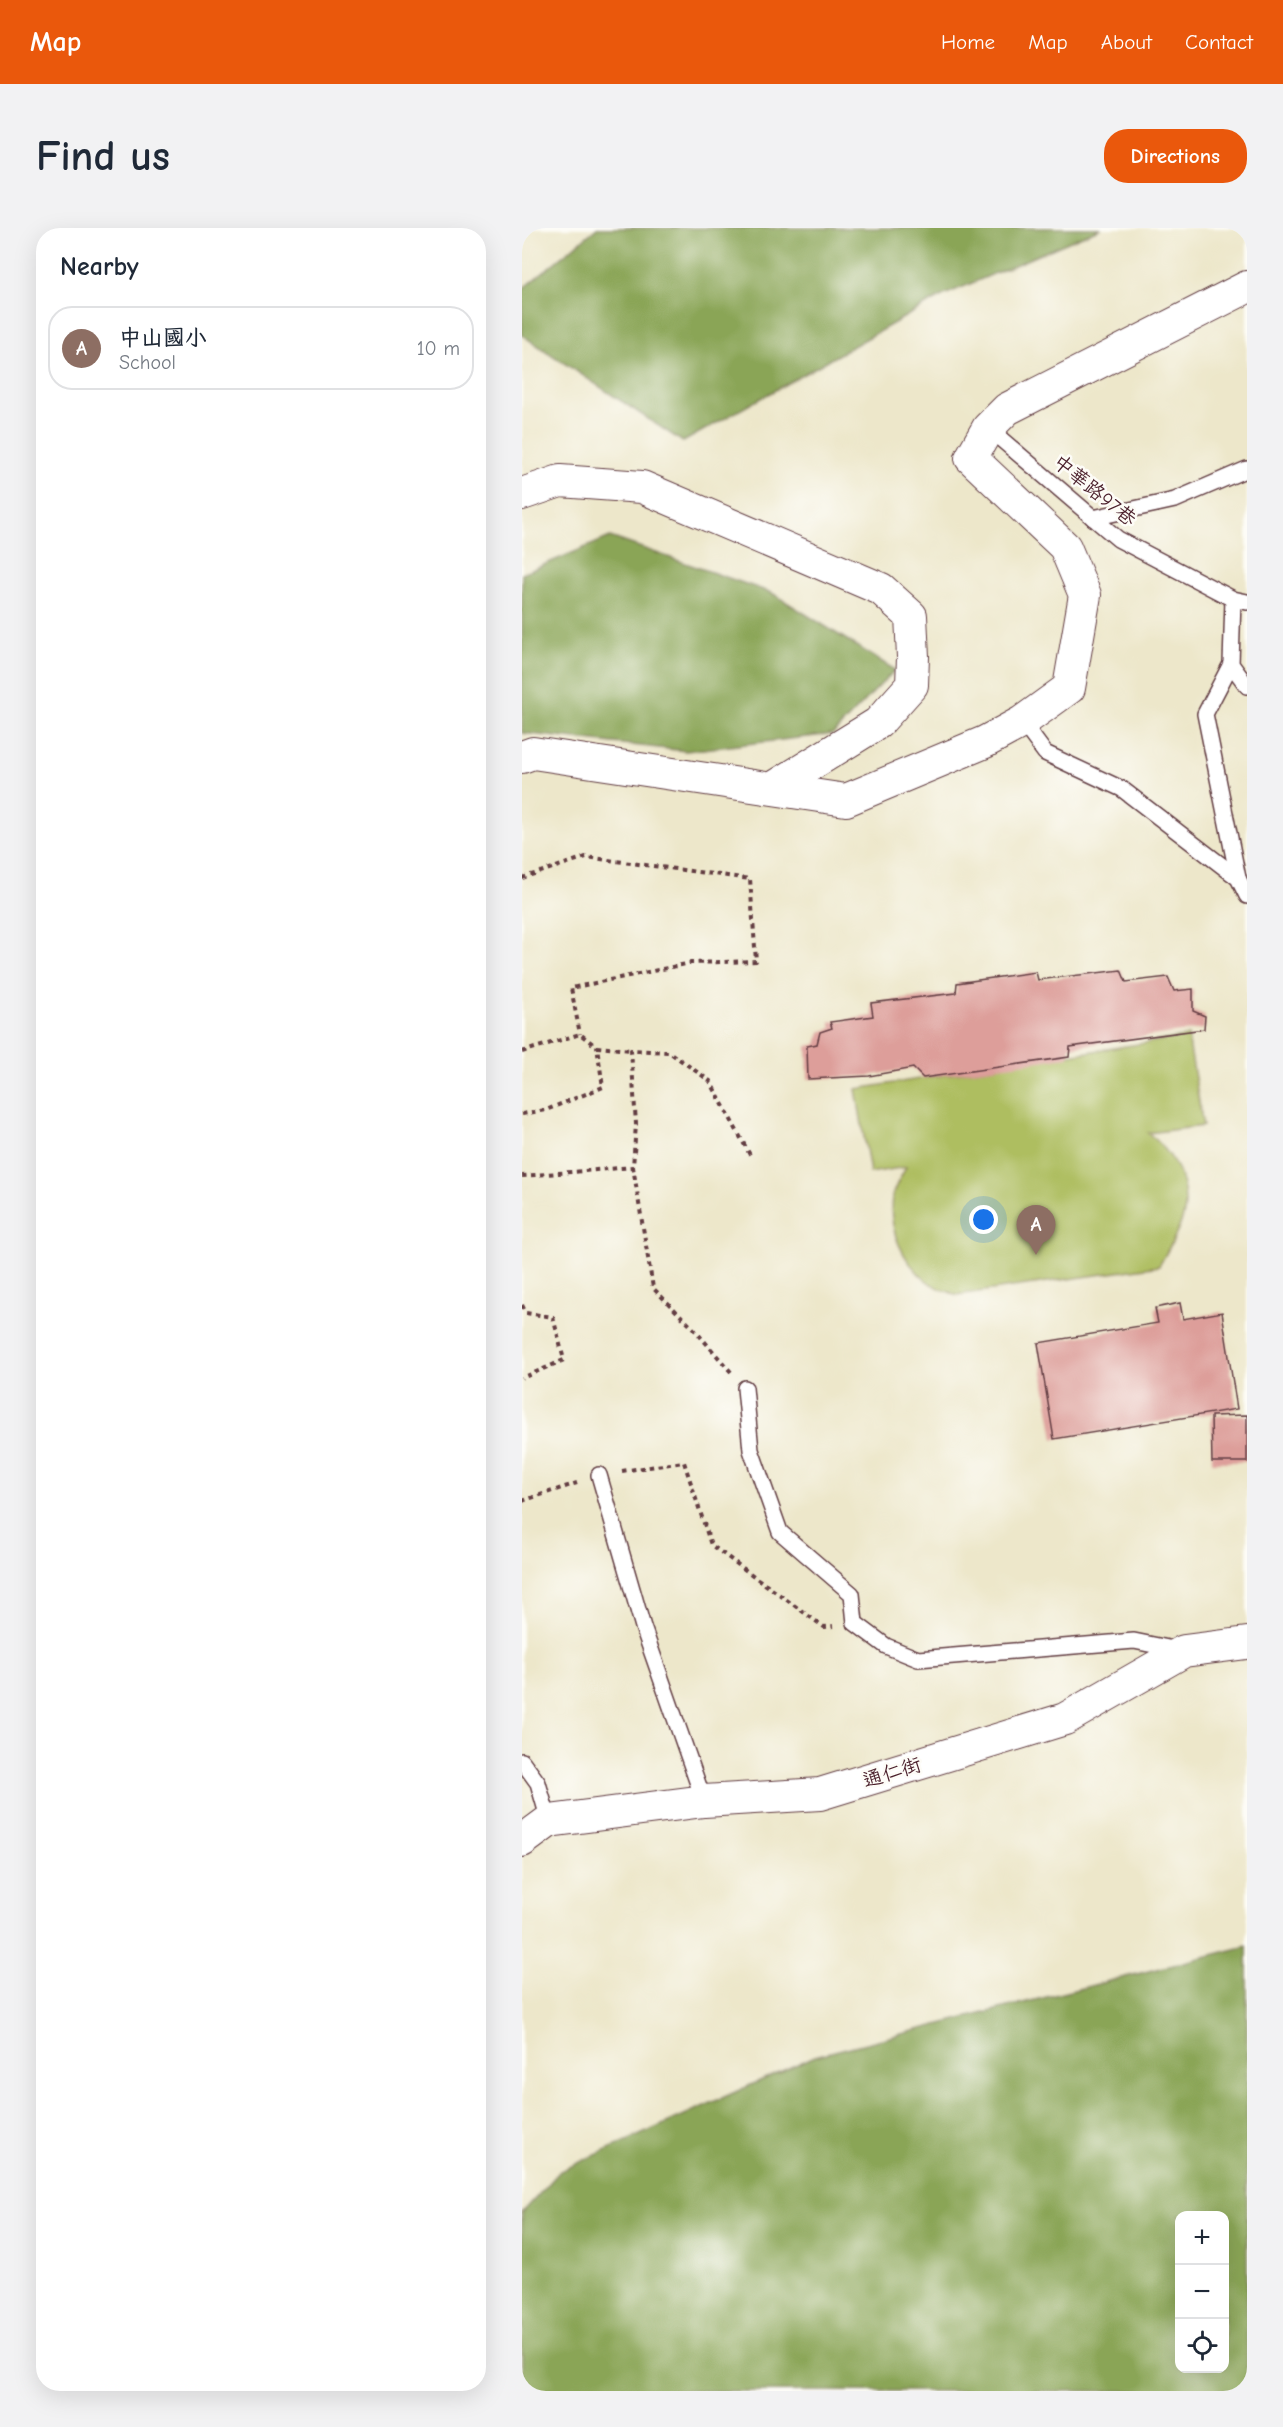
<!DOCTYPE html>
<html lang="en">
<head>
<meta charset="utf-8">
<style>
  body { margin:0; font-family:"Comic Neue","LXGW WenKai TC",sans-serif; background:#f2f2f3; color:#1f2937 }
  .controls { position:absolute; right:18px; bottom:18px; display:grid; overflow:hidden; border-radius:12px; box-shadow:0 6px 24px #0002 }
  .controls button { width:54px; height:54px; display:grid; place-items:center; padding:0; border:0; border-bottom:2px solid #e0e1e3; background:#fff; color:#1f2937; font:30px sans-serif }
  .you { position:absolute; left:462px; top:992px; width:21px; height:21px; margin:-15px; border:4px solid #fff; border-radius:50%; background:#1a73e8; box-shadow:0 0 0 9px #1a73e833 }
  .badge { display:grid; place-items:center; width:39px; height:39px; border-radius:50%; background:#ea580c; color:#fff; font-size:20px; font-weight:700 }
  .pin { position:absolute; translate:-50% -50px; filter:drop-shadow(0 2px 3px #0008) }
  .pin::after { content:''; position:absolute; top:32px; width:21px; height:18px; background:inherit; clip-path:polygon(0 0,100% 0,50% 100%) }
  .list { margin:0; padding:0; list-style:none }
  h2 { display:flex; justify-content:space-between; align-items:center; height:78px; margin:0; padding:0 24px; font-size:26px }
  h2 small { font-size:20px; font-weight:400; color:#747a83 }
  .list li { display:grid; grid-template-columns:39px 1fr auto; gap:18px; align-items:center; box-sizing:border-box; height:84px; margin:0 12px 12px; padding:0 12px; border:2px solid #e0e1e3; border-radius:24px }
  .list b { display:block; font-size:22px; white-space:nowrap }
  .list p { margin:0; font-size:20px; white-space:nowrap; color:#747a83 }
  .list em { font-size:20px; font-style:normal; color:#747a83 }
  .icon { flex:none; width:33px; height:33px; fill:none; stroke:currentColor; stroke-width:2; stroke-linecap:round; stroke-linejoin:round }
  .map { position:relative; flex:none; width:725px; height:2163px; overflow:hidden; border-radius:24px }
  header { display:flex; align-items:center; gap:36px; box-sizing:border-box; height:84px; padding:0 30px; background:#ea580c; color:#fff }
  header strong { font-size:28px }
  nav { display:flex; gap:33px; margin-inline-start:auto; font-size:21px }
  .intro { display:flex; align-items:center; justify-content:space-between; box-sizing:border-box; height:144px; padding:0 36px }
  h1 { margin:0; font-size:42px }
  .button { padding:15px 27px; border-radius:24px; background:#ea580c; color:#fff; font-size:21px; font-weight:700 }
  main { display:flex; gap:36px; padding:0 36px }
  aside { flex:1; background:#fff; border-radius:24px; box-shadow:0 6px 24px #0002 }
  .map>svg:first-child { display:block }
  .green { fill:#aebe61; stroke:#7c6e46; stroke-width:1.5 }
  .forest { fill:#8aa557; stroke:#6a6241; stroke-width:1.5; fill-rule:evenodd }
  .building { fill:#dd9e9a }
  .lines { fill:none; stroke-linecap:round; stroke-linejoin:round }
  .service-casing { stroke:#623d43; stroke-width:18 }
  .minor-casing { stroke:#623d43; stroke-width:34 }
  .path { stroke:#623d43; stroke-width:4; stroke-dasharray:4.5 4.5; stroke-linecap:butt }
  .service { stroke:#fff; stroke-width:15 }
  .minor { stroke:#fff; stroke-width:32 }
  .labels { text-anchor:middle; stroke-width:5; stroke-linejoin:round; paint-order:stroke }
  .street-label { font-size:20px; fill:#4a1f2b; stroke:#fdfcf7 }
</style>
</head>
<body>
<header>
<strong>Map</strong>
<nav><a>Home</a><a>Map</a><a>About</a><a>Contact</a></nav>
</header>
<div class="intro"><h1>Find us</h1><a class="button">Directions</a></div>
<main>
<aside>
<h2>Nearby<small></small></h2>
<ul class="list">
<li><span class="badge" style="background:#8d6e63">A</span><div><b>中山國小</b><p>School</p></div><em>10 m</em></li>
</ul>
</aside>
<div class="map">
<svg width="725" height="2163" viewBox="0 0 725 2163">
  <rect width="100%" height="100%" fill="#fdfcf7"/>
  <filter id="ink" filterUnits="userSpaceOnUse"><feTurbulence type="fractalNoise" baseFrequency=".0167" numOctaves="2"/><feDisplacementMap in="SourceGraphic" scale="12" xChannelSelector="R" yChannelSelector="G"/><feConvolveMatrix kernelMatrix="1 2 1 2 8 2 1 2 1" color-interpolation-filters="sRGB"/></filter>
  <filter id="wash" filterUnits="userSpaceOnUse"><feTurbulence type="fractalNoise" baseFrequency=".008" numOctaves="4" result="noise"/><feDisplacementMap in="SourceGraphic" scale="24" xChannelSelector="R" yChannelSelector="G"/><feGaussianBlur stdDeviation="1.35" result="paint"/><feColorMatrix in="noise" values="0 0 0 0 0 0 0 0 0 0 0 0 0 0 0 0 0 1.4 0 .05"/><feComposite in="paint" operator="in"/></filter>
  <g filter="url(#wash)">
    <rect width="100%" height="100%" fill="#ede7ca"/>
    <path class="green" d="M666,808L681,898L626,905C649,923 664,948 663,978C662,995 646,1022 637,1038L435,1067C425,1063 413,1060 405,1053C380,1033 366,1001 370,969C372,959 379,949 384,939L348,945L334,861Z"/>
    <g class="forest">
      <path d="M75,0H579L420,68L161,214L0,107V61Z"/>
      <path d="M88,309L250,365L373,442L311,506L164,523L0,505V346Z"/>
      <path d="M725,1718V2163H0V1985L38,1943L293,1828ZM658,1988H702V2140H658Z"/>
    </g>
    <g id="blocks">
      <g class="building">
        <path d="M599,742L604,754L646,749L652,763L671,761V783L683,788L682,801L548,819L547,829L401,850L391,840L347,848L286,851L285,818L295,816L298,804L310,800L308,794L351,788L349,775L434,765L435,755L514,744L516,752Z"/>
        <path d="M658,1075L661,1091L700,1084L715,1181L532,1211L516,1115L636,1095L633,1080Z"/>
        <path d="M725,1187V1234H690L689,1188Z"/>
      </g>
    </g>
  </g>
  <g filter="url(#ink)">
    <use href="#blocks" fill-opacity="0" stroke="#623d43" stroke-width="1.5"/>
    <g class="lines">
      <g class="service-casing">
        <g id="service">
          <path d="M466,200L596,311L711,371L725,374"/>
          <path d="M571,290L653,272L725,241"/>
          <path d="M711,371L709,436L725,458"/>
          <path d="M709,436L683,486L716,650"/>
          <path d="M500,494L523,525L600,561L716,650L725,668"/>
          <path d="M223,1160L229,1222L258,1304L330,1366L333,1395L364,1418L396,1431L612,1413L656,1422"/>
          <path d="M77,1247L121,1399L182,1573"/>
          <path d="M0,1533L16,1555L27,1593"/>
        </g>
      </g>
      <g class="minor-casing">
        <g id="minor">
          <path d="M0,266L38,253L120,259L359,361L389,388L391,429L390,457L356,495L251,560"/>
          <path d="M0,529L11,525L324,572L463,514L500,494L547,460L563,367L543,319L449,230L466,200L485,181L725,59"/>
          <path d="M0,1613L27,1593L182,1573L298,1566L543,1491L662,1423L725,1415"/>
        </g>
      </g>
      <g class="path">
        <path d="M0,650L64,629L228,651L234,733L169,735L49,760L58,806"/>
        <path d="M0,824L58,806L75,819"/>
        <path d="M0,886L24,882L81,859L75,819L109,822"/>
        <path d="M0,948L111,939"/>
        <path d="M0,1077L4,1085L31,1089L42,1132L0,1150"/>
        <path d="M209,1144L171,1100L131,1060L111,939L114,896L109,822L147,824L188,853L228,927"/>
        <path d="M100,1243L162,1234L189,1317L302,1399L311,1398"/>
        <path d="M0,1273L55,1255"/>
      </g>
      <use href="#service" class="service"/>
      <use href="#minor" class="minor"/>
    </g>
  </g>
  <g class="labels">
    <g class="street-label">
      <text transform="translate(573 262) rotate(39)" y="7">中華路97巷</text>
      <text transform="translate(370 1544) rotate(-17)" y="7">通仁街</text>
    </g>
  </g>
</svg>
<div class="controls">
<button>+</button>
<button>−</button>
<button><svg class="icon" aria-label="locate" viewBox="0 0 24 24"><circle cx="12" cy="12" r="6"/><path d="M12 2v4M12 18v4M2 12h4M18 12h4"/></svg></button>
</div>
<div class="you"></div>
<div class="pin badge" style="left:514px;top:1027px;background:#8d6e63">A</div>
</div>
</main>
</body>
</html>
